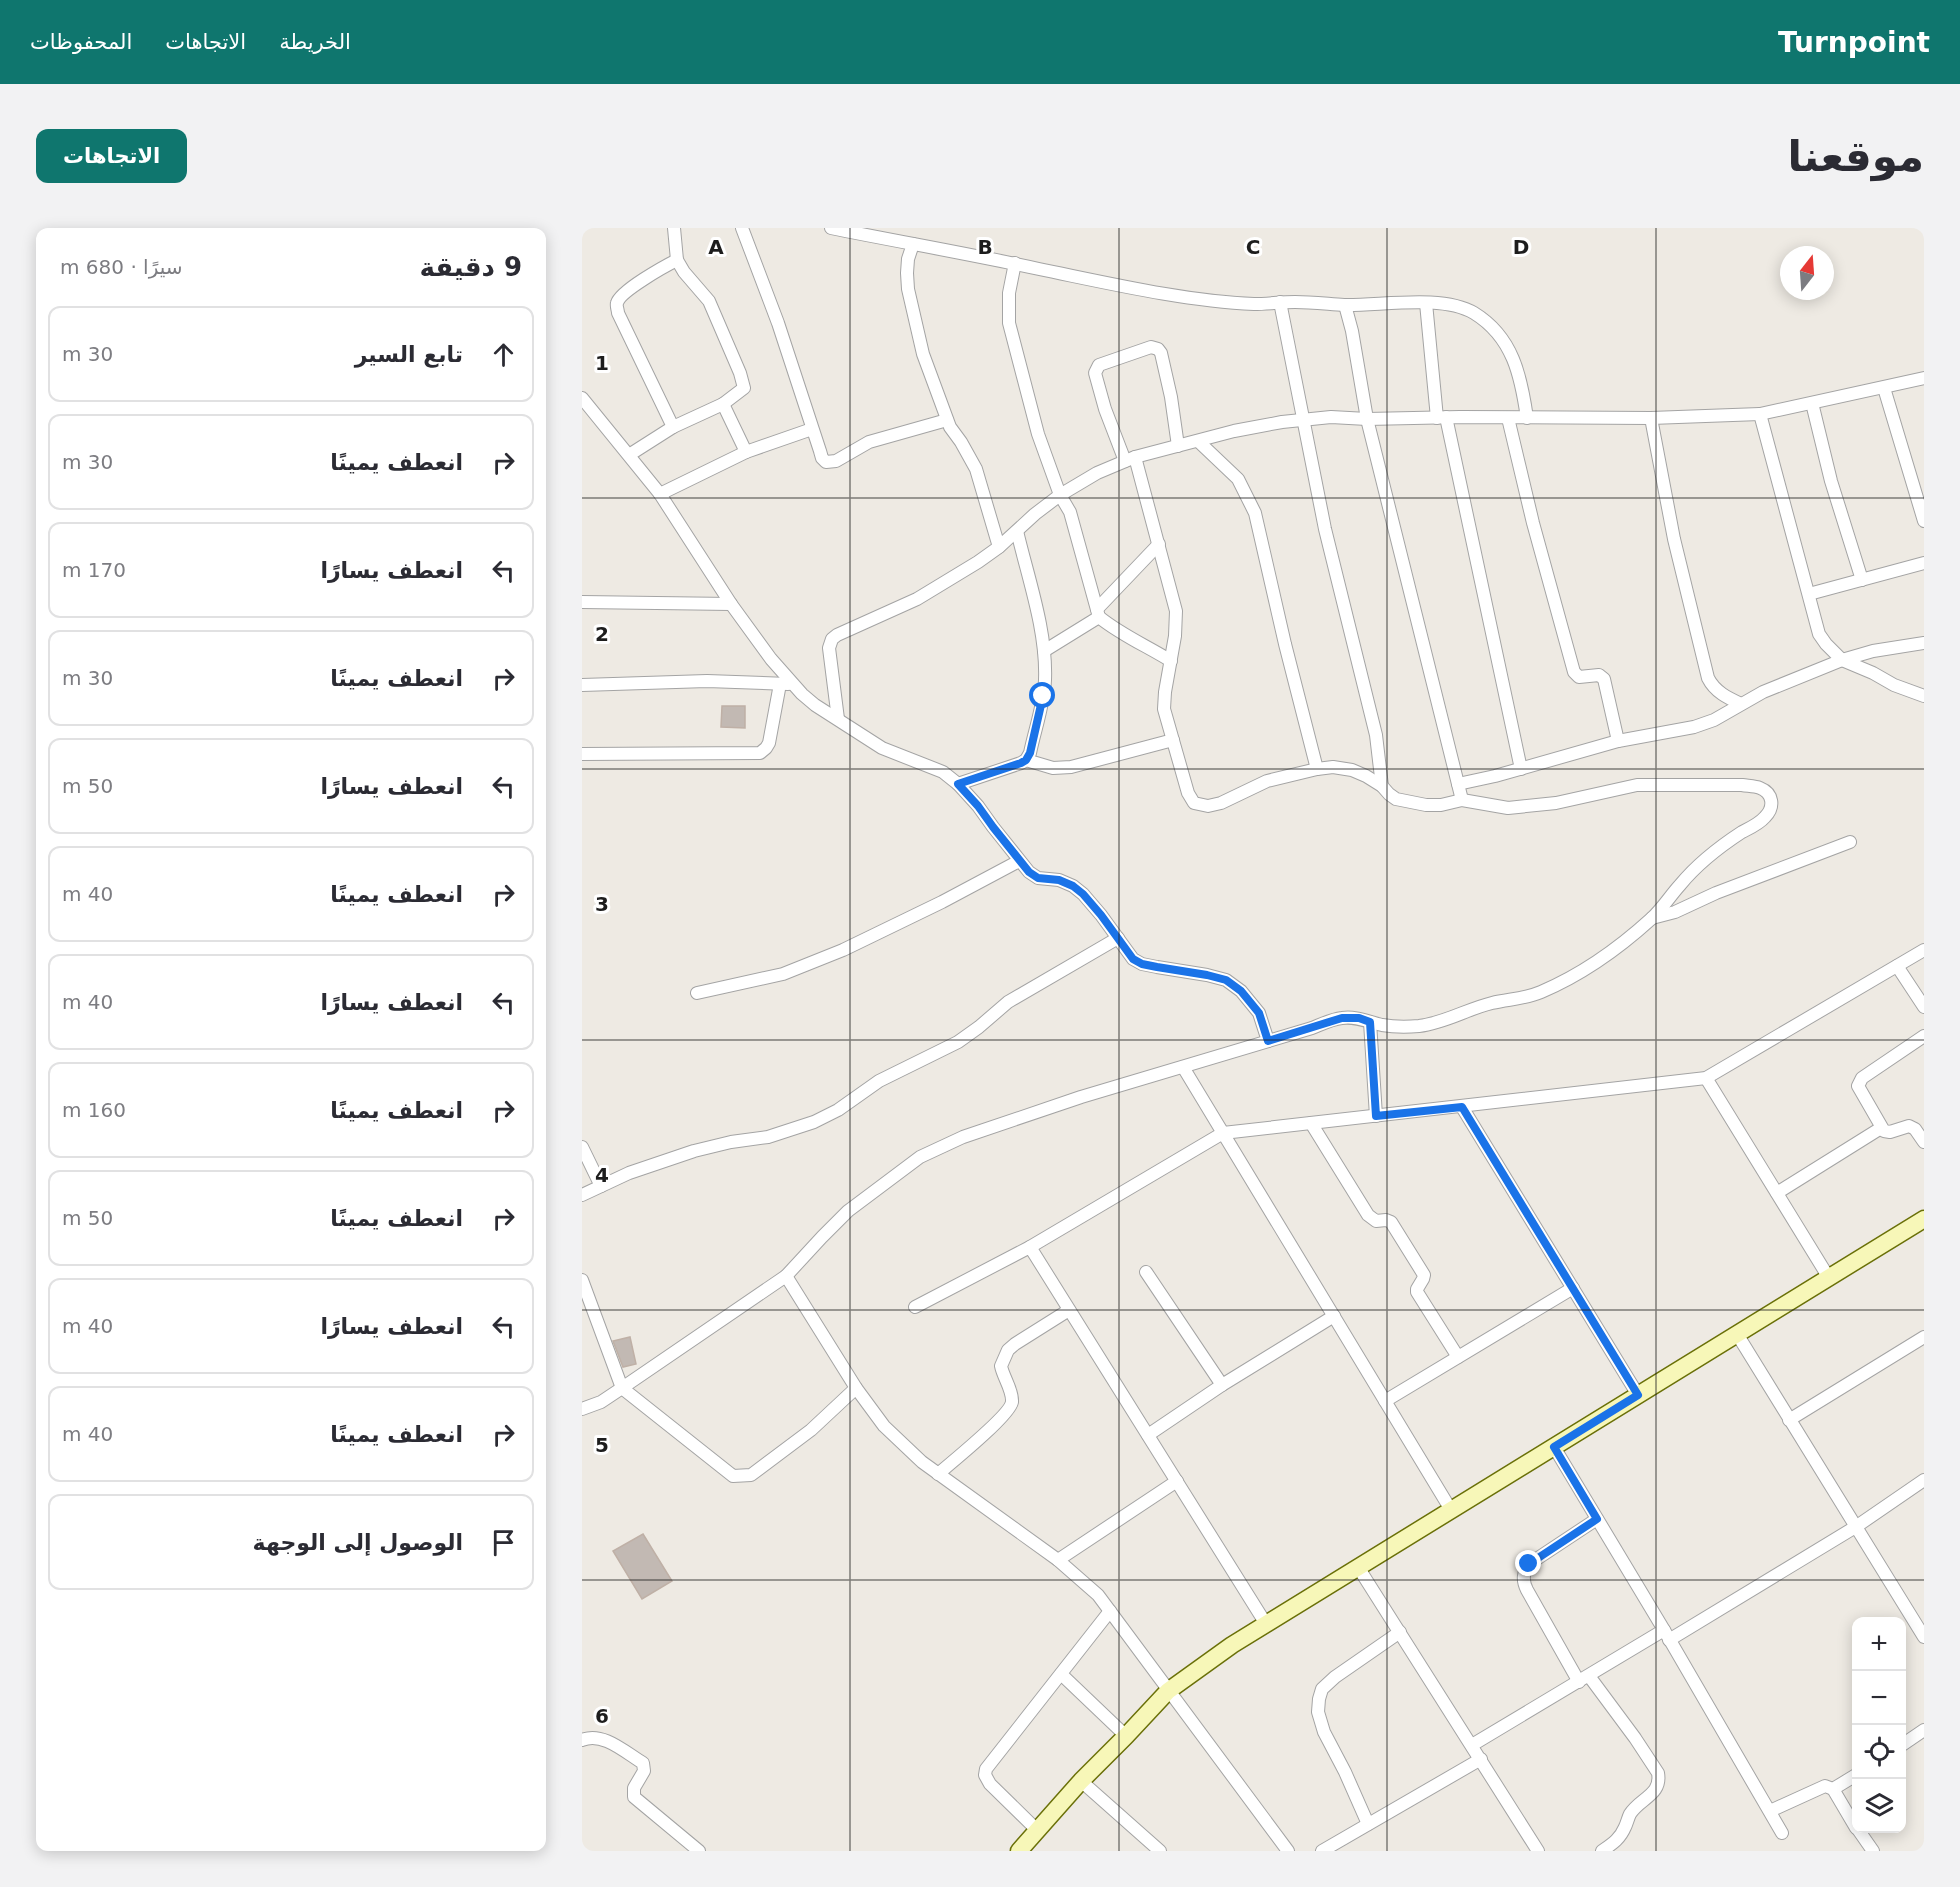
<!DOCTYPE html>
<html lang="ar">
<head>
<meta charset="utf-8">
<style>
  body { margin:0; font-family:"DejaVu Sans",Cairo,sans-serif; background:#f2f2f3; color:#2b2b33; direction:rtl }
  .controls { position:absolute; right:18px; bottom:18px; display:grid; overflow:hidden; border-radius:12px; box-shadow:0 3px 15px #0003 }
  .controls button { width:54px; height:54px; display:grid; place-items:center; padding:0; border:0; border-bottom:2px solid #e1e1e2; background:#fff; color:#2b2b33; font:30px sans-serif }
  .compass { position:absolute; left:1198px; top:18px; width:54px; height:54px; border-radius:50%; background:#fff; box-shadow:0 3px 15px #0003; rotate:17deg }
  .stop { position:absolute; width:18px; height:18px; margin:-14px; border:4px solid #1a73e8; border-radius:50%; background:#fff }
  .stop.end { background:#1a73e8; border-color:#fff; box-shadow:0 2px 6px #0008 }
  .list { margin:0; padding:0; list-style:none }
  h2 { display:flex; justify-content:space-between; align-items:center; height:78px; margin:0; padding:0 24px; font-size:26px }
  h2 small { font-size:20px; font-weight:400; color:#7c7c81 }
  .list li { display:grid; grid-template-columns:39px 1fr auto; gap:18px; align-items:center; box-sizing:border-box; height:96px; margin:0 12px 12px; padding:0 12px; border:2px solid #e1e1e2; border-radius:12px }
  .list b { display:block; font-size:22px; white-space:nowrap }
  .list em { font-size:20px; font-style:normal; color:#7c7c81 }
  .icon { flex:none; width:33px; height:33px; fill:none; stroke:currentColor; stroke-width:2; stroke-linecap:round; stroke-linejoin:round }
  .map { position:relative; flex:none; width:1342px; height:1623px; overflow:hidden; direction:ltr; border-radius:12px }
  header { display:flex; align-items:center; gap:36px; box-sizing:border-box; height:84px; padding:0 30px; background:#0f766e; color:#fff }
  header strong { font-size:28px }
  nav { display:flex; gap:33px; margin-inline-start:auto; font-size:21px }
  .intro { display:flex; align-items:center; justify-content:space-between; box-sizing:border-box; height:144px; padding:0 36px }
  h1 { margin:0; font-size:42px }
  .button { padding:15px 27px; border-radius:12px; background:#0f766e; color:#fff; font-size:21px; font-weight:700 }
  main { display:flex; gap:36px; padding:0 36px }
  aside { flex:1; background:#fff; border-radius:12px; box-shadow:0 3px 15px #0003 }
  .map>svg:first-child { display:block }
  .building { fill:#c2b9b3; stroke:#bfb0a6; stroke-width:1.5 }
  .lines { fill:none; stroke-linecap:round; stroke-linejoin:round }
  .minor-casing { stroke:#a4a4a4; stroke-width:14 }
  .secondary-casing { stroke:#6a7008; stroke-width:19 }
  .minor { stroke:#fff; stroke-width:12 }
  .secondary { stroke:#f7f7b8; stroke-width:16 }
  .route { stroke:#1a73e8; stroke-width:8 }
  .grid { fill:none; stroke:#1d1d1d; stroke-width:1.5; stroke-opacity:0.55 }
  .grid-label { font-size:20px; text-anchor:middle; font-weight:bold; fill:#1d1d1d; stroke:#fff; stroke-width:6; stroke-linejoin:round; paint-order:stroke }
</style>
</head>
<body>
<header>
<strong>Turnpoint</strong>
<nav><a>الخريطة</a><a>الاتجاهات</a><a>المحفوظات</a></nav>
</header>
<div class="intro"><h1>موقعنا</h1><a class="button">الاتجاهات</a></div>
<main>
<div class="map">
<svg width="1342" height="1623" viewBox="0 0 1342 1623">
  <rect width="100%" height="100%" fill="#eeeae3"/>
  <g class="building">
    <path d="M140,478H163V500L139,499Z"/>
    <path d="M48,1109L54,1136L41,1139L31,1113Z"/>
    <path d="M61,1306L90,1353L60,1371L31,1323Z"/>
  </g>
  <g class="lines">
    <g class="minor-casing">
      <g id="minor">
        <path d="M160,0L196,95L238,223L240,230L244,234L254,233L287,214L365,192"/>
        <path d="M249,0C318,14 388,26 457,41C526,55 602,73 672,76C685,76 699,74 713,74C729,74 746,76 762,77C798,78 860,66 892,85C931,109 939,148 945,190"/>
        <path d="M331,16L326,31L325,45L326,61L341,126L368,199L379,214L394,241L417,319"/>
        <path d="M433,35L427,65V95L456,206L478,267L488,284L517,389L462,423"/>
        <path d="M698,74L743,301L794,507L800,558"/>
        <path d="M844,75L855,190"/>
        <path d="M763,77L770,103L785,191L880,572"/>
        <path d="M1342,150L1178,186L1237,406L1244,416L1260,432L1291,445L1312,457L1342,468"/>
        <path d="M1302,160L1342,293"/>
        <path d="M0,170L78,266L149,376L189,431L220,466L233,477L300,520L361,544L376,556L396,578L411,599L447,644L456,650L477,652L491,658L501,666L519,687L551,731L560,736L575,739L625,747L644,752L659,763L677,785L686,813"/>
        <path d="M1230,175L1249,253L1280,352"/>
        <path d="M141,176L164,224"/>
        <path d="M864,189L939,541"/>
        <path d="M926,190L951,295L992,444L997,449L1017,447L1022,451L1036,513"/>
        <path d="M1069,190L1092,311L1126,450C1133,464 1146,470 1159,476"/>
        <path d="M91,199L36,85C36,82 34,78 35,75C38,63 83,38 95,32"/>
        <path d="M616,213L656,251L673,285L703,416L735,541"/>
        <path d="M47,227L91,199L141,176L162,160L158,145L127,73L102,44L95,32L92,0"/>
        <path d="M543,233L523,181L513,145L517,137L569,119L576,121L579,125L589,169L596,218"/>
        <path d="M78,266L164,224L230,201"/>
        <path d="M1227,366L1342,335"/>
        <path d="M0,374L149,376"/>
        <path d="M515,381L577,316"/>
        <path d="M517,389C539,407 565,418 589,433"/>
        <path d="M0,457L125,453L206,456"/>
        <path d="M256,491L247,420L250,411L255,407L335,371L396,334L417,319L453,286L478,267L515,245L553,229L652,203L700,194L749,189L785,191L878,189L1069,190L1178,186"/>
        <path d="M0,526L178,525L184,520L187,515L198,456"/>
        <path d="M444,532L471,540L489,539L591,512"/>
        <path d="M376,556L439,535L444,532L448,525C453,501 462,476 463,452C465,403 446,350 435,303"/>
        <path d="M876,556L913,548L1036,513L1112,499L1132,492L1181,464L1260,432L1291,423L1342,415"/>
        <path d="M1070,690L1093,684L1134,665L1268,614"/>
        <path d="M1315,738L1342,779"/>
        <path d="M115,765L201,746L261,722L360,674L437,633"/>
        <path d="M788,794L794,888"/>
        <path d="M1342,808L1280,850L1276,858L1302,903L1308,904L1327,898L1333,901L1342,914"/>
        <path d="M601,839L869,1282"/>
        <path d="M1124,850L1247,1050"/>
        <path d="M880,879L1056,1167"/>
        <path d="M729,895L786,987L794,993L804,992L809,994L842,1047L841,1051L835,1061V1064L876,1129"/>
        <path d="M0,919L19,958"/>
        <path d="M1195,965L1299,900"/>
        <path d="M0,967L47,945L112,923L149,914L186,909L232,894L256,882L297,853L376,814L397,799L426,774L536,710"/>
        <path d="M448,1019L641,905L1124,850L1342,722"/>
        <path d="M564,1044L640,1157"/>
        <path d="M204,1048L240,1009L266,983L338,929L381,909L499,869L730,800C740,796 750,791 760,790C775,788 786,794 800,797C812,799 825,799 837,798C863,795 885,781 910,775C927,771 943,771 959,764C999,747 1036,721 1069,691C1080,681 1088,668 1098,657C1116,635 1137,619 1160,604C1168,600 1177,596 1183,589C1193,579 1191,565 1178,560C1173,558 1166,558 1160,557H1055L974,575L926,580L880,572L859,577H844L814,571L807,566L800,558L784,548L770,542L751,539L735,541L685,553L639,575L626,578L612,575L606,565L582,481L583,464L593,408L594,383L553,229"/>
        <path d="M0,1052L40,1160L151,1248L169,1247L229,1202L274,1160"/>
        <path d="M333,1079L448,1019L684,1396"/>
        <path d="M1155,1106L1342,1409"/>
        <path d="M803,1173L991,1060"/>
        <path d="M0,1181L19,1174L40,1160L204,1048L274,1160L302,1198L340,1234L476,1332L516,1367L706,1623"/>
        <path d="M1207,1192L1342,1109"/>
        <path d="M566,1207L640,1157L752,1088"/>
        <path d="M972,1219L1082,1402L1200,1605"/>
        <path d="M356,1246C369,1235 428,1187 430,1174C431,1162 421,1149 419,1138L426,1122L433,1116L487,1082"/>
        <path d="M476,1332L595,1253"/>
        <path d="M776,1339L956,1623"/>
        <path d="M1087,1412L1275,1298L1342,1252"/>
        <path d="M479,1446L544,1508"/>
        <path d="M1007,1448L1053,1510L1076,1545C1080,1567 1058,1570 1048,1586C1046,1590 1045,1595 1043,1599C1038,1611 1030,1616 1020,1623"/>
        <path d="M997,1454L945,1362C940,1352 941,1345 947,1336L1015,1291"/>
        <path d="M0,1512C21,1503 44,1525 61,1535L62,1543L52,1560V1569L117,1623"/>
        <path d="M890,1517L1082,1402"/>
        <path d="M1320,1517L1342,1502"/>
        <path d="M499,1553L578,1623"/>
        <path d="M1251,1561L1274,1600"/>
        <path d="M1188,1583L1243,1558L1251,1561L1274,1547"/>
        <path d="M786,1596L763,1544L742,1504L736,1484L737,1471L740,1461L753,1449L818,1404"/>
        <path d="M1275,1600L1291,1623"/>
        <path d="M456,1603L408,1556L403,1547L404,1541L528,1383"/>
        <path d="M740,1623L899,1531"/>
      </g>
    </g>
    <g class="secondary-casing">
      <path id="secondary" d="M437,1623L499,1553L544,1508L586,1463L650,1417L1342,991"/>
    </g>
    <use href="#minor" class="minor"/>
    <use href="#secondary" class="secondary"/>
  </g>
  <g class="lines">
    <path class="route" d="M461,468L448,525L444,532L439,535L376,556L396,578L411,599L447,644L456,650L477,652L491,658L501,666L519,687L551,731L560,736L575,739L625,747L644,752L659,763L677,785L686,813L760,790H777L788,794L794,888L880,879L1056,1167L972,1219L1015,1291L947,1336"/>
  </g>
  <path class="grid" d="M268,0V1623M537,0V1623M805,0V1623M1074,0V1623M0,270H1342M0,541H1342M0,812H1342M0,1082H1342M0,1352H1342"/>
  <g class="grid-label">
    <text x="134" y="26">A</text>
    <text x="403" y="26">B</text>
    <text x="671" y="26">C</text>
    <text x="939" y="26">D</text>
    <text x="20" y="142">1</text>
    <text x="20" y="413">2</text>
    <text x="20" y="683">3</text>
    <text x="20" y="954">4</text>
    <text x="20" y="1224">5</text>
    <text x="20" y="1495">6</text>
  </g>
</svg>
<div class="controls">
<button>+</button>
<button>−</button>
<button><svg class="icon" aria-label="locate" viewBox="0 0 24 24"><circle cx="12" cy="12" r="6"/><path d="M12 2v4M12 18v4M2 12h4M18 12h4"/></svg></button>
<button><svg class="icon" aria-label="layers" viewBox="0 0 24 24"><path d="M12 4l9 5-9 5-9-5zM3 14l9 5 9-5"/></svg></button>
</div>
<svg class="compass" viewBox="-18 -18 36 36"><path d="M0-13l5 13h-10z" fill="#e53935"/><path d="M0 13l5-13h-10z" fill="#7c7c81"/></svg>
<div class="stop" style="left:461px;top:468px"></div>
<div class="stop end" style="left:947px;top:1336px"></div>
</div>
<aside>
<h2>9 دقيقة<small>سيرًا · 680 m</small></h2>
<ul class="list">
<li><svg class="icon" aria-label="ahead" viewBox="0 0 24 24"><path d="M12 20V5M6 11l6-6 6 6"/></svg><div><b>تابع السير</b></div><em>30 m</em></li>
<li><svg class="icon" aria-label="right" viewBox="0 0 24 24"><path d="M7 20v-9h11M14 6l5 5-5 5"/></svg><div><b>انعطف يمينًا</b></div><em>30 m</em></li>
<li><svg class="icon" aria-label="left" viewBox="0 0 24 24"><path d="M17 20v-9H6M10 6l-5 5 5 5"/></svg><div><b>انعطف يسارًا</b></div><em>170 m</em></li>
<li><svg class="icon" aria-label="right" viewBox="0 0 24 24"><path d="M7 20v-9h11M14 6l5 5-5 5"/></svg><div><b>انعطف يمينًا</b></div><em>30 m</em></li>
<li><svg class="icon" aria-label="left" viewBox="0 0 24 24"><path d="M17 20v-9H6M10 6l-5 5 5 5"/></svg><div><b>انعطف يسارًا</b></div><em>50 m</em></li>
<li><svg class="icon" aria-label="right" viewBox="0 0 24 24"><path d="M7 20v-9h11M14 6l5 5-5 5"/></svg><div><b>انعطف يمينًا</b></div><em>40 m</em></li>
<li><svg class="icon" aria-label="left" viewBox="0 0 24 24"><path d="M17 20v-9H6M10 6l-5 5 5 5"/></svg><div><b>انعطف يسارًا</b></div><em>40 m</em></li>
<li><svg class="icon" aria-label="right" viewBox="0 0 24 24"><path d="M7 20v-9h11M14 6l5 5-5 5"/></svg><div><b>انعطف يمينًا</b></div><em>160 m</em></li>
<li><svg class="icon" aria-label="right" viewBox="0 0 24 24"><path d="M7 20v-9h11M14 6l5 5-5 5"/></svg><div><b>انعطف يمينًا</b></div><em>50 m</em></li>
<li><svg class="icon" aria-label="left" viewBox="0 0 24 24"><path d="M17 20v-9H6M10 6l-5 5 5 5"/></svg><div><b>انعطف يسارًا</b></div><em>40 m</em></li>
<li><svg class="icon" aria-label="right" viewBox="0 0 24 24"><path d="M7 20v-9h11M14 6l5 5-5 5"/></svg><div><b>انعطف يمينًا</b></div><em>40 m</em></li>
<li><svg class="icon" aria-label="arrive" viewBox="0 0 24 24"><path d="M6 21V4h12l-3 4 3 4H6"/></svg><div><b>الوصول إلى الوجهة</b></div></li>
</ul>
</aside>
</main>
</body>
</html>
